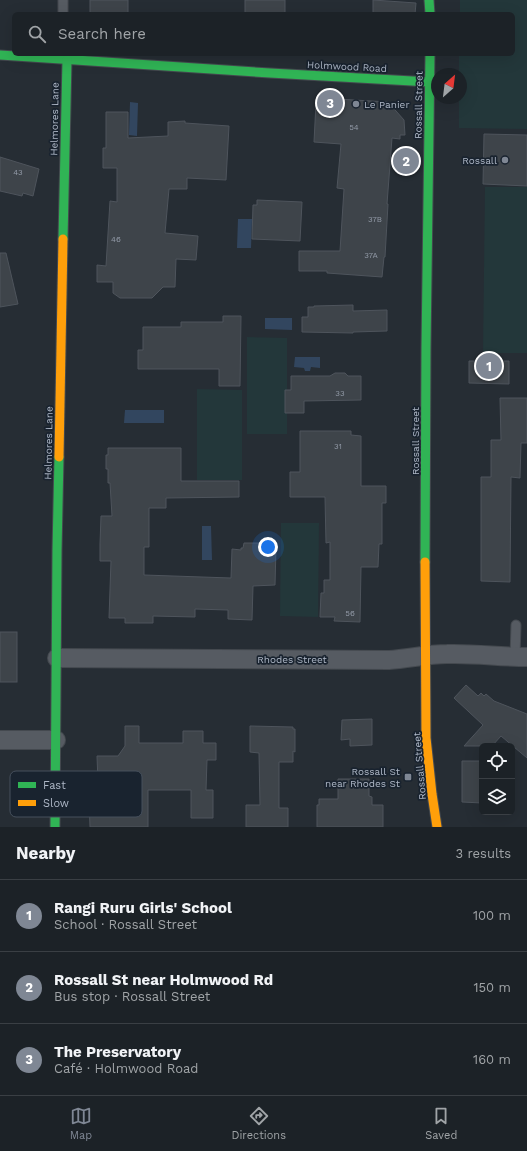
<!DOCTYPE html>
<html lang="en">
<head>
<meta charset="utf-8">
<style>
  body { margin:0; font-family:"Work Sans",sans-serif; background:#252a2f; color:#f1f3f6 }
  .controls { position:absolute; right:12px; bottom:12px; display:grid; overflow:hidden; border-radius:6px; box-shadow:0 4px 16px #0002 }
  .controls button { width:36px; height:36px; display:grid; place-items:center; padding:0; border:0; border-bottom:1px solid #3a3f44; background:#1c2227; color:#f1f3f6; font:20px sans-serif }
  .compass { position:absolute; left:431px; top:68px; width:36px; height:36px; border-radius:50%; background:#1c2227; box-shadow:0 4px 16px #0002; rotate:28deg }
  .you { position:absolute; left:268px; top:547px; width:14px; height:14px; margin:-10px; border:3px solid #fff; border-radius:50%; background:#1a73e8; box-shadow:0 0 0 6px #1a73e833 }
  .badge { display:grid; place-items:center; width:26px; height:26px; border-radius:50%; background:#7f8794; color:#fff; font-size:13px; font-weight:700 }
  .pin { position:absolute; translate:-50% -50%; border:2px solid #fff; box-shadow:0 1px 4px #0006 }
  .list { margin:0; padding:0; list-style:none }
  h2 { display:flex; justify-content:space-between; align-items:center; height:52px; margin:0; padding:0 16px; font-size:17px }
  h2 small { font-size:13px; font-weight:400; color:#a0a4a7 }
  .list li { display:grid; grid-template-columns:26px 1fr auto; gap:12px; align-items:center; box-sizing:border-box; height:72px; padding:0 16px; border-top:1px solid #3a3f44 }
  .list b { display:block; font-size:15px; white-space:nowrap }
  .list p { margin:0; font-size:13px; white-space:nowrap; color:#a0a4a7 }
  .list em { font-size:13px; font-style:normal; color:#a0a4a7 }
  .icon { flex:none; width:22px; height:22px; fill:none; stroke:currentColor; stroke-width:2; stroke-linecap:round; stroke-linejoin:round }
  .map { position:relative; flex:none; width:527px; height:827px; overflow:hidden }
  .search { position:absolute; background:#1c2227; box-shadow:0 4px 16px #0002; left:12px; right:12px; top:12px; height:44px; display:flex; align-items:center; gap:10px; box-sizing:border-box; padding:0 14px; border-radius:6px; color:#a0a4a7; font-size:15px }
  .sheet { height:268px; background:#1c2227 }
  nav { display:flex; justify-content:space-around; align-items:center; box-sizing:border-box; height:56px; border-top:1px solid #3a3f44; background:#1c2227; font-size:11px; color:#a0a4a7 }
  nav a { display:grid; justify-items:center; gap:2px }
  nav .on { color:#7f8794 }
  .map>svg:first-child { display:block }
  .green { fill:#23373a }
  .water { fill:#32465f }
  .building { fill:#3e444a; stroke:#4e545c }
  .lines { fill:none; stroke-linecap:round; stroke-linejoin:round }
  .lane-casing { stroke:#44494f; stroke-width:11 }
  .street-casing { stroke:#44494f; stroke-width:20 }
  .fast-casing { stroke:#44494f; stroke-width:11 }
  .slow-casing { stroke:#44494f; stroke-width:11 }
  .lane { stroke:#565b62; stroke-width:9 }
  .street { stroke:#565b62; stroke-width:18 }
  .fast { stroke:#30b455; stroke-width:9 }
  .slow { stroke:#ff9f0a; stroke-width:9 }
  .poi-dot { fill:#7f8794; stroke:#19232f; stroke-width:1.5 }
  .labels { text-anchor:middle; stroke-width:3.5; stroke-linejoin:round; paint-order:stroke }
  .number-label { font-size:8px; fill:#939ba8 }
  .street-label { font-size:10px; fill:#afb8c7; stroke:#19232f }
  .poi-label { font-size:10px; fill:#afb8c7; stroke:#19232f; text-anchor:end }
  .key { fill:#19232f; stroke:#46505d; stroke-width:1 }
  .key-label { font-size:11px; fill:#afb8c7 }
</style>
</head>
<body>
<div class="map">
<svg width="527" height="827" viewBox="0 0 527 827">
  <rect width="100%" height="100%" fill="#262d34"/>
  <g class="green">
    <path d="M460,0H527V129L459,128V98H461V74H459V54H513V14H460Z"/>
    <path d="M485,187H527V353H483Z"/>
    <path d="M247,337L287,338V434H247Z"/>
    <path d="M197,389L242,390V480H197Z"/>
    <path d="M281,523H319L318,617L280,616Z"/>
  </g>
  <g class="water">
    <path d="M130,102L138,103L137,136L129,135Z"/>
    <path d="M238,219H252L251,248H237Z"/>
    <path d="M265,318H292V330L265,329Z"/>
    <path d="M295,357H320V368L311,367L310,371H305L304,368L294,367Z"/>
    <path d="M125,410H164V423H124Z"/>
    <path d="M202,526H211L212,560H202Z"/>
  </g>
  <g class="building">
    <rect x="90" y="0" width="38" height="14"/>
    <rect x="245" y="0" width="40" height="14"/>
    <path d="M373,0L416,3L415,14H373Z"/>
    <path d="M320,98L388,102L404,120L405,135H400V139L392,138L387,204H388L385,257H384L382,277L327,273V271H299V251H340L344,189L337,188L341,144L314,142L316,103H320Z"/>
    <path d="M106,112H128V138L168,136V122L185,121V123L229,126L226,180L187,178V189H169L165,233L198,236L196,260L176,259L175,287H163L152,298H120L113,293V282H97V265L106,266L110,201L117,202V168H103V148H106Z"/>
    <path d="M484,134L527,135V186L483,184Z"/>
    <path d="M0,157L39,169L33,196L23,193L22,196L0,191Z"/>
    <path d="M257,200L302,202L300,241L252,239L253,205H257Z"/>
    <path d="M0,253H6L18,304L0,307Z"/>
    <path d="M353,305V311L387,310V331L353,332V333L302,332V317H308V307H314V306Z"/>
    <path d="M223,316H241L240,386H219V369H138V350H143V327H181V322H223Z"/>
    <path d="M469,361H509V384L469,383Z"/>
    <path d="M335,373H345L348,376H361V400L304,401V413H285V390H291V376H330Z"/>
    <path d="M500,398H527V443H521L520,478L511,477L510,582L481,581V477H491V440H501Z"/>
    <path d="M300,431H351V435L361,436V486H386V503H382V544H379L378,567H361L360,622L334,621L335,617H320L321,593H324V580H330V542L326,543L325,497H290V472H300Z"/>
    <path d="M108,448H181V481H239V497L166,498V508H149V547H144V575L231,578L232,549L241,550V548H243L244,543H274V548H276L275,585L253,586L252,620L228,619V610L195,609V617L153,616V623H125V618H109L111,561H100V544L101,516H112L110,483H108V469H106V455H108Z"/>
    <rect x="0" y="632" width="17" height="50"/>
    <path d="M466,685L478,696L481,693L484,696L486,694L494,701L527,714V758L501,736L492,746H464L483,725L454,698Z"/>
    <path d="M372,719V745L350,746V739L341,740L342,720Z"/>
    <path d="M125,726H139V743H183V731H203V743H216V760H207L206,790H213V818H191V790H148V827H90L89,799H86L87,782H98L97,756H118L125,746Z"/>
    <path d="M250,726L293,727V729H295V752L293,751V762H279V808H288V827H246V805H260L259,753L250,752Z"/>
    <path d="M462,761H482V803L462,802Z"/>
    <path d="M338,779H369V796L372,797V805H383V827H317V805H319V799H338Z"/>
  </g>
  <g class="lines">
    <g class="lane-casing">
      <g id="lane">
        <path d="M63,14V0"/>
        <path d="M515,657L516,625"/>
      </g>
    </g>
    <g class="street-casing">
      <g id="street">
        <path d="M57,658L389,660C408,659 427,654 447,654C474,653 500,657 527,657"/>
        <path d="M0,740H56"/>
      </g>
    </g>
    <g class="fast-casing">
      <g id="fast">
        <path d="M429,0L430,14"/>
        <path d="M0,55L270,73L430,82"/>
        <path d="M63,239L67,60"/>
        <path d="M425,562L426,348L430,54"/>
        <path d="M55,827L57,551L59,457"/>
      </g>
    </g>
    <g class="slow-casing">
      <g id="slow">
        <path d="M59,457L63,239"/>
        <path d="M425,562L426,738L432,794L437,827"/>
      </g>
    </g>
    <use href="#lane" class="lane"/>
    <use href="#street" class="street"/>
    <use href="#fast" class="fast"/>
    <use href="#slow" class="slow"/>
  </g>
  <g class="poi-dot">
    <circle cx="356" cy="104" r="4"/>
    <circle cx="505" cy="160" r="4"/>
    <rect x="404" y="773" width="8" height="8" rx="2"/>
  </g>
  <g class="labels">
    <g class="number-label">
      <text x="354" y="130">54</text>
      <text x="18" y="175">43</text>
      <text x="375" y="222">37B</text>
      <text x="116" y="242">46</text>
      <text x="371" y="258">37A</text>
      <text x="340" y="396">33</text>
      <text x="338" y="449">31</text>
      <text x="350" y="616">56</text>
    </g>
    <g class="street-label">
      <text transform="translate(347 66) rotate(3)" y="4">Holmwood Road</text>
      <text transform="translate(418 105) rotate(-89)" y="4">Rossall Street</text>
      <text transform="translate(54 119) rotate(-89)" y="4">Helmores Lane</text>
      <text transform="translate(415 441) rotate(-90)" y="4">Rossall Street</text>
      <text transform="translate(48 443) rotate(-89)" y="4">Helmores Lane</text>
      <text x="292" y="663">Rhodes Street</text>
      <text transform="translate(419 766) rotate(-95)" y="4">Rossall Street</text>
    </g>
    <g class="poi-label">
      <text x="364" y="108" text-anchor="start">Le Panier</text>
      <text x="497" y="164">Rossall</text>
      <text x="400" y="775">Rossall St<tspan x="400" dy="12">near Rhodes St</tspan></text>
    </g>
  </g>
  <rect x="10" y="771" width="132" height="46" rx="6" class="key"/>
  <rect x="18" y="782" width="18" height="6" fill="#30b455"/>
  <rect x="18" y="800" width="18" height="6" fill="#ff9f0a"/>
  <g class="key-label">
    <text x="43" y="789">Fast</text>
    <text x="43" y="807">Slow</text>
  </g>
</svg>
<div class="controls">
<button><svg class="icon" aria-label="locate" viewBox="0 0 24 24"><circle cx="12" cy="12" r="6"/><path d="M12 2v4M12 18v4M2 12h4M18 12h4"/></svg></button>
<button><svg class="icon" aria-label="layers" viewBox="0 0 24 24"><path d="M12 4l9 5-9 5-9-5zM3 14l9 5 9-5"/></svg></button>
</div>
<svg class="compass" viewBox="-18 -18 36 36"><path d="M0-13l5 13h-10z" fill="#e53935"/><path d="M0 13l5-13h-10z" fill="#a0a4a7"/></svg>
<div class="you"></div>
<div class="pin badge" style="left:489px;top:366px">1</div>
<div class="pin badge" style="left:406px;top:161px">2</div>
<div class="pin badge" style="left:330px;top:103px">3</div>
<div class="search"><svg class="icon" aria-label="search" viewBox="0 0 24 24"><circle cx="10" cy="10" r="6"/><path d="M15 15l6 6"/></svg>Search here</div>
</div>
<section class="sheet">
<h2>Nearby<small>3 results</small></h2>
<ul class="list">
<li><span class="badge">1</span><div><b>Rangi Ruru Girls' School</b><p>School · Rossall Street</p></div><em>100 m</em></li>
<li><span class="badge">2</span><div><b>Rossall St near Holmwood Rd</b><p>Bus stop · Rossall Street</p></div><em>150 m</em></li>
<li><span class="badge">3</span><div><b>The Preservatory</b><p>Café · Holmwood Road</p></div><em>160 m</em></li>
</ul>
</section>
<nav>
<a class="on"><svg class="icon" aria-label="map" viewBox="0 0 24 24"><path d="M3 6l6-2 6 2 6-2v14l-6 2-6-2-6 2zM9 4v14M15 6v14"/></svg>Map</a>
<a><svg class="icon" aria-label="directions" viewBox="0 0 24 24"><path d="M12 3l9 9-9 9-9-9zM9 14v-3h6M13 9l2 2-2 2"/></svg>Directions</a>
<a><svg class="icon" aria-label="saved" viewBox="0 0 24 24"><path d="M7 4h10v16l-5-4-5 4z"/></svg>Saved</a>
</nav>
</body>
</html>
